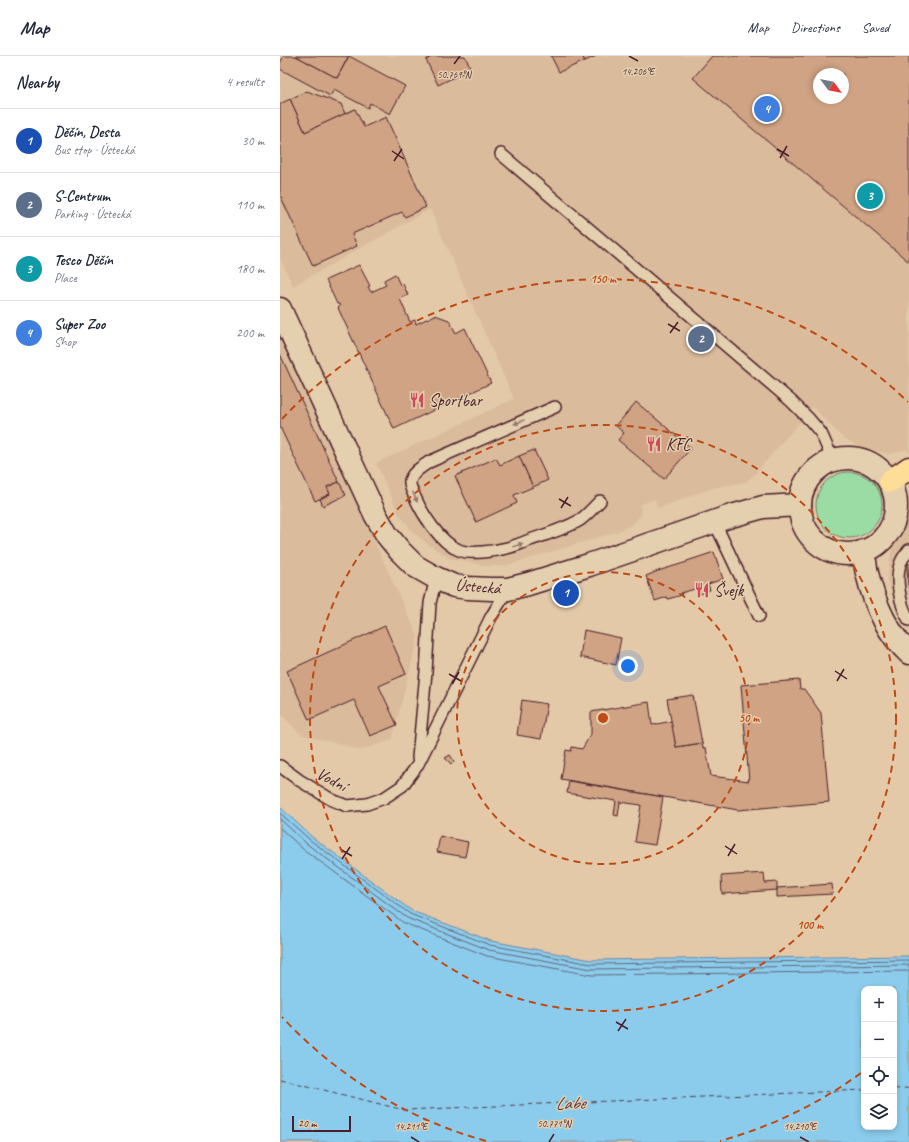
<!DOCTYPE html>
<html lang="en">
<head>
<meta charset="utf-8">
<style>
  body { margin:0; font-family:Caveat,sans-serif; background:#f6f6f7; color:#1f2937 }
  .controls { position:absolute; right:12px; bottom:12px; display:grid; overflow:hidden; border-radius:8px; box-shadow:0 2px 6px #0003 }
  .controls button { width:36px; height:36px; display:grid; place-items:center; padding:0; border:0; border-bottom:1px solid #e0e1e3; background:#fff; color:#1f2937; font:20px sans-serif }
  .compass { position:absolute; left:533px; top:12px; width:36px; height:36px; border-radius:50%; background:#fff; box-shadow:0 2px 6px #0003; rotate:122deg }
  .scale { position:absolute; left:12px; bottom:10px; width:59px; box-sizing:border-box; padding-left:4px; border:2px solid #4a1f2b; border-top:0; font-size:11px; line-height:14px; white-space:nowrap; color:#4a1f2b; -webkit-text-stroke:3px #e4cfae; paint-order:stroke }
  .you { position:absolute; left:348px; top:610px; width:14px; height:14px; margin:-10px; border:3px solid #fff; border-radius:50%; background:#1a73e8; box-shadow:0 0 0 6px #1a73e833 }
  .badge { display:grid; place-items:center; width:26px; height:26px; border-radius:50%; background:#d1495b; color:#fff; font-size:13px; font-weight:700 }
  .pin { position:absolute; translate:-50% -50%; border:2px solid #fff; box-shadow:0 1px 4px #0006 }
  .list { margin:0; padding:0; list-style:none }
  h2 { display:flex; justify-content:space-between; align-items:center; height:52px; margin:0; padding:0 16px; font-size:17px }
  h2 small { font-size:13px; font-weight:400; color:#747a83 }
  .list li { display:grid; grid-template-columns:26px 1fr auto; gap:12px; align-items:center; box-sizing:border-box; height:64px; padding:0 16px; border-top:1px solid #e0e1e3 }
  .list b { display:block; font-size:15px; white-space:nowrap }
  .list p { margin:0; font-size:13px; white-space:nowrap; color:#747a83 }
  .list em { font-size:13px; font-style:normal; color:#747a83 }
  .icon { flex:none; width:22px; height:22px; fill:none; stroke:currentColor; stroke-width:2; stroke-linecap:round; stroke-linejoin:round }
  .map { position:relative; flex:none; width:629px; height:1086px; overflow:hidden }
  header { display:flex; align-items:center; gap:24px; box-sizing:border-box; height:56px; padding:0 20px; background:#fff; border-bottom:1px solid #e0e1e3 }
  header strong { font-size:19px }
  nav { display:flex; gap:22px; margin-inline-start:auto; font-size:14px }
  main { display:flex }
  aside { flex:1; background:#fff }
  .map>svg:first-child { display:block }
  .built { fill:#dabb9b; fill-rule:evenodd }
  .green { fill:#9bdca5; stroke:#727e68 }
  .water { fill:#8bccec; stroke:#71879f; fill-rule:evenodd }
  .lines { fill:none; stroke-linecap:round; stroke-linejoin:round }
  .shore { stroke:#646478; stroke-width:1 }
  .ferry { stroke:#543948; stroke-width:1; stroke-dasharray:5 4; stroke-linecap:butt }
  .building { fill:#cfa384; stroke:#4a1f2b; fill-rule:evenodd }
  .service-casing { stroke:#4a1f2b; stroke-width:14 }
  .minor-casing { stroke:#4a1f2b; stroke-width:25 }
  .tertiary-casing { stroke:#4a1f2b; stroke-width:25 }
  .primary-casing { stroke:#4a1f2b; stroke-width:25 }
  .service { stroke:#e4cfae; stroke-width:11 }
  .minor { stroke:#e4cfae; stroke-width:22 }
  .tertiary { stroke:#e4cfae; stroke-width:22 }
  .primary { stroke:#fedd96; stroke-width:22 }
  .oneway { fill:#97776c }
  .ticks { fill:none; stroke:#4a1f2b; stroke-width:1.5 }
  .ring { fill:none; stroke:#c04a14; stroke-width:2; stroke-dasharray:7 5 }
  .labels { text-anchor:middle; stroke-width:3; stroke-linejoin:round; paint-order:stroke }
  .poi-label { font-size:17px; fill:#4a1f2b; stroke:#e4cfae; text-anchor:start }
  .street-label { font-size:17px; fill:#4a1f2b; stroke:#e4cfae }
  .water-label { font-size:18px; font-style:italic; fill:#543948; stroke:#e4cfae }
  .ticks-label { font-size:10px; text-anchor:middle; fill:#4a1f2b; stroke:#e4cfae; stroke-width:3; stroke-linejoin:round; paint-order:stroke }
  .centre { fill:#c04a14; stroke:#e4cfae; stroke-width:2 }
  .ring-label { font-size:12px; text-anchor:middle; font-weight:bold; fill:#c04a14; stroke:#e4cfae; stroke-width:3; stroke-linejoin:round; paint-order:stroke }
</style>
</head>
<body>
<header>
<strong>Map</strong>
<nav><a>Map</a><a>Directions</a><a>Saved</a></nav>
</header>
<main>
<aside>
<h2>Nearby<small>4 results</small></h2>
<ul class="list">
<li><span class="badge" style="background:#1a4fb4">1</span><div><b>Děčín, Desta</b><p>Bus stop · Ústecká</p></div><em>30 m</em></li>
<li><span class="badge" style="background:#5c6f8a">2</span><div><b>S-Centrum</b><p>Parking · Ústecká</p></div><em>110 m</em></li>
<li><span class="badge" style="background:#0f9aa8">3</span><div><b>Tesco Děčín</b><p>Place</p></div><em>180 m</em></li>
<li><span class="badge" style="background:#3f7fe0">4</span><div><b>Super Zoo</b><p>Shop</p></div><em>200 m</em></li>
</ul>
</aside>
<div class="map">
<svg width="629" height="1086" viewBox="0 0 629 1086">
  <rect width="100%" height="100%" fill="#e3c9a8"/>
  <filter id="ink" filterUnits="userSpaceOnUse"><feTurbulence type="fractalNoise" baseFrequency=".025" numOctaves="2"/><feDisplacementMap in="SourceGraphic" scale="8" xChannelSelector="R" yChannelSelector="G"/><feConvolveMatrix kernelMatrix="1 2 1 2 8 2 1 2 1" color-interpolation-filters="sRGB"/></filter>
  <g filter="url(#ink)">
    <g class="built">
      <path d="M0,0H629V396L626,393L611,398L593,395L578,390L562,381L533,351L474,419L466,426L432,432L378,452L375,443L359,449L362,458L351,469L339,475L225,510H208L169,502L149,489L134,477L119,458L96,407L234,343L150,153L13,230L0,202ZM539,18H563V42H539Z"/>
      <path d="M0,279L138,581L112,684L81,694L20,678L0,657Z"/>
      <path d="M629,460V575L619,561L607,524L612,491L622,470Z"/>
    </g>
    <circle class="green" cx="569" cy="449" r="33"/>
    <path class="water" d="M0,751L32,781L132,855L211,885L311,904L629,900V1086H0ZM584,933H614V1071H584Z"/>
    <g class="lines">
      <g class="shore">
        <path d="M0,757L30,784L130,858L210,889L311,908L629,904"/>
        <path d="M0,763L27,788L127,862L209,894L311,913L629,909"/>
        <path d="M0,772L23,793L124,867L207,900L311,919L629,915"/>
      </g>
      <g class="ferry">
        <path d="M0,1023L124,1054L584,1034"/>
        <path d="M614,1033L629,1032"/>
      </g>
    </g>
    <g class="building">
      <path d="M4,0H16L57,22L69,0L125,30L110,58L90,47L88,52L54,34L50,40L0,13V7Z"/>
      <path d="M16,0H66L68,1L57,22Z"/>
      <path d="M153,0H185L191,13L158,29L146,4Z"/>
      <path d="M271,0H302L305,5L279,16Z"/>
      <path d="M302,0H316L305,5Z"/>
      <path d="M432,0H629V206L413,22ZM539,18H563V42H539Z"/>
      <path d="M27,35L61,48L65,58L25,76L10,43Z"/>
      <path d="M10,43L25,76L75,53L84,71L106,61L146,151L125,161L122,156L72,178L77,190L33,210L0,139V48Z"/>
      <path d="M79,209L90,230L88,231L91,236L106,229L104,224L115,218L120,229L123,228L128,239L120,243L130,266L135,264L136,268L155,259L169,264L176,277L185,272L211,327L114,373L58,252L60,250L59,248H57L46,224Z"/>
      <path d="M0,298L59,426L47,431L50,438L35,445L0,371Z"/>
      <path d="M356,346L411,392L384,423L338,384L344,377L336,370Z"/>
      <path d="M254,394L268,424L253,431L239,400Z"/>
      <path d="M239,400L253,431L234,439L237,447L196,466L175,420L216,402L220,409Z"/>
      <path d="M59,426L66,439L43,450L40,443L50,438L47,431Z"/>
      <path d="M434,496L443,523L428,528L430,534L420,538L418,532L401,537L402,539L388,543L387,541L375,545L366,520L378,515L407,506V505Z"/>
      <path d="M629,507V530L628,529L627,509Z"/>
      <path d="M105,570L126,618L99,630L117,669L90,680L74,644L29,664L7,615Z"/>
      <path d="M304,574L341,582L336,609L300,601Z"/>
      <path d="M519,624L520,633H524L541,657L549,746L458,754L281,723L286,694L291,695L292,691L302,693L311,678V656L369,646L372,669L392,665L396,691L422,687L423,692H426L431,720L469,725L461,629Z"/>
      <path d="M413,639L422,687L396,691L387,643Z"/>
      <path d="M242,644L267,648L261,683L237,679Z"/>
      <path d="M170,699L174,705L171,708L165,702Z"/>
      <path d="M289,725L383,741L375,789L355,786L361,749L340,746L338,760L334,759L336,745L287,737Z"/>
      <path d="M160,780L188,786L185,801L157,796Z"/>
      <path d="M484,817L485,827L497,826V834L442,838L441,820Z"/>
      <path d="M552,828L553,838L497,841V832Z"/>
    </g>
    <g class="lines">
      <g class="service-casing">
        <g id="service">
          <path d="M221,98L511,345L529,363L541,377L553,404"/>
          <path d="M275,351L149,406C142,411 132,416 130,425C129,429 132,434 134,439C141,456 160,487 179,494C190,499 215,495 227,492C235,490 242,487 250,484C267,478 285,473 300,464C307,459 314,451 320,445"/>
          <path d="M434,465L479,560"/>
          <path d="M629,494C627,497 625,499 623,502C613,518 620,549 629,564"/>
          <path d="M138,702L146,616L150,547L156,522"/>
          <path d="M0,710L19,724L52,744L67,750L87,748L104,742L122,730L137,710L211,561L228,533"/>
        </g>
      </g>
      <g class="minor-casing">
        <g id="minor">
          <path d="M0,253L95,458L107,479L120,495L135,510L156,522L174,530L188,532L211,533H228L248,528L309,509L448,461L483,451L520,449"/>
          <circle cx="568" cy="450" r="48"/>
        </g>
      </g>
      <g class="tertiary-casing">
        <path id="tertiary" d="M584,495C585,502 585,510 587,517C594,546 607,577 629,597"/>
      </g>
      <g class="primary-casing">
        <path id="primary" d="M610,425L629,412"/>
      </g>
      <use href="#service" class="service"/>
      <use href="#minor" class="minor"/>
      <use href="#tertiary" class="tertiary"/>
      <use href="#primary" class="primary"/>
    </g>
    <defs><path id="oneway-solid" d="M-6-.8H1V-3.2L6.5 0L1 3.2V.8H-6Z"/></defs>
    <g class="oneway">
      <use href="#oneway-solid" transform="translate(239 366) rotate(157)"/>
      <use href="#oneway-solid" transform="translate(135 441) rotate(65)"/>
      <use href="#oneway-solid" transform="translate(238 489) rotate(-19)"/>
    </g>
  </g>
  <path class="ticks" d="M349,0L358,5M174,8L180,0M497,93L509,100M112,95L124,103M500,102L507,90M114,105L122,93M388,268L400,275M390,277L398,266M279,443L291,450M281,452L288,441M555,615L567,623M169,618L181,625M557,625L564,613M172,628L179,616M445,790L457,798M60,793L72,800M448,800L455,788M62,803L70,791M336,966L348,973M338,975L346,963M131,1081L139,1086M520,1081L529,1086M269,1086L274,1078"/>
  <g class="ring">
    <circle cx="323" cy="662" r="146"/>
    <circle cx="323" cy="662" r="293"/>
    <path d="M581 1017A439 439 0 0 1 440 1085M206 1085A439 439 0 0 1 2 961M2 363A439 439 0 0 1 628 346"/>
  </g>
  <defs>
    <g id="restaurant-bare" transform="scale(1.2)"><path d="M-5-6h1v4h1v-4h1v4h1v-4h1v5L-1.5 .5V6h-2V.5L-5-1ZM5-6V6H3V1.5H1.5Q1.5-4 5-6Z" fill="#d1495b" stroke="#e4cfae" stroke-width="2.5" paint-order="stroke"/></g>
  </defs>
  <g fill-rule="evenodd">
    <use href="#restaurant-bare" x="137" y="344"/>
    <use href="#restaurant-bare" x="374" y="388"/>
    <use href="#restaurant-bare" x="422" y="534"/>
  </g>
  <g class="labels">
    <g class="poi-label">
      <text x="149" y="350">Sportbar</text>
      <text x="386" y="394">KFC</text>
      <text x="434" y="540">Švejk</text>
    </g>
    <g class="street-label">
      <text transform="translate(198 530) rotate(5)" y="6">Ústecká</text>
      <text transform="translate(52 723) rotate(28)" y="6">Vodní</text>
    </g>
    <g class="water-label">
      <text transform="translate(290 1047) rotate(-2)" y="6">Labe</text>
    </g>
  </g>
  <g class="ticks-label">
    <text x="358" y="19">14.206°E</text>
    <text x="174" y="22">50.769°N</text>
    <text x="274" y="1071">50.771°N</text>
    <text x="131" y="1074">14.211°E</text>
    <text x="520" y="1074">14.210°E</text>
  </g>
  <circle cx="323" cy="662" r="6" class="centre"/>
  <g class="ring-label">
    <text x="323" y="227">150 m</text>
    <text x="469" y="666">50 m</text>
    <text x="530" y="873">100 m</text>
  </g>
</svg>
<div class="controls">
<button>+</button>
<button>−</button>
<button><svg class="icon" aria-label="locate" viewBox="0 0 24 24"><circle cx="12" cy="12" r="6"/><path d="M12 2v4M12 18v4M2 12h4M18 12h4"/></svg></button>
<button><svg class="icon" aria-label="layers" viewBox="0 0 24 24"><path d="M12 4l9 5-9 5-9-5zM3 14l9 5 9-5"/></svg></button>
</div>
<svg class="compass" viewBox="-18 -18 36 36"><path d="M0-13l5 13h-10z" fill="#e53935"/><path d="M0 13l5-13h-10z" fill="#747a83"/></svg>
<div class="scale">20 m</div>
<div class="you"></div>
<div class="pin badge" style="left:286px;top:537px;background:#1a4fb4">1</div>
<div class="pin badge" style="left:421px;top:283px;background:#5c6f8a">2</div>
<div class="pin badge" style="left:590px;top:140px;background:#0f9aa8">3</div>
<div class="pin badge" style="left:487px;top:53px;background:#3f7fe0">4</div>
</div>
</main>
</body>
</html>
